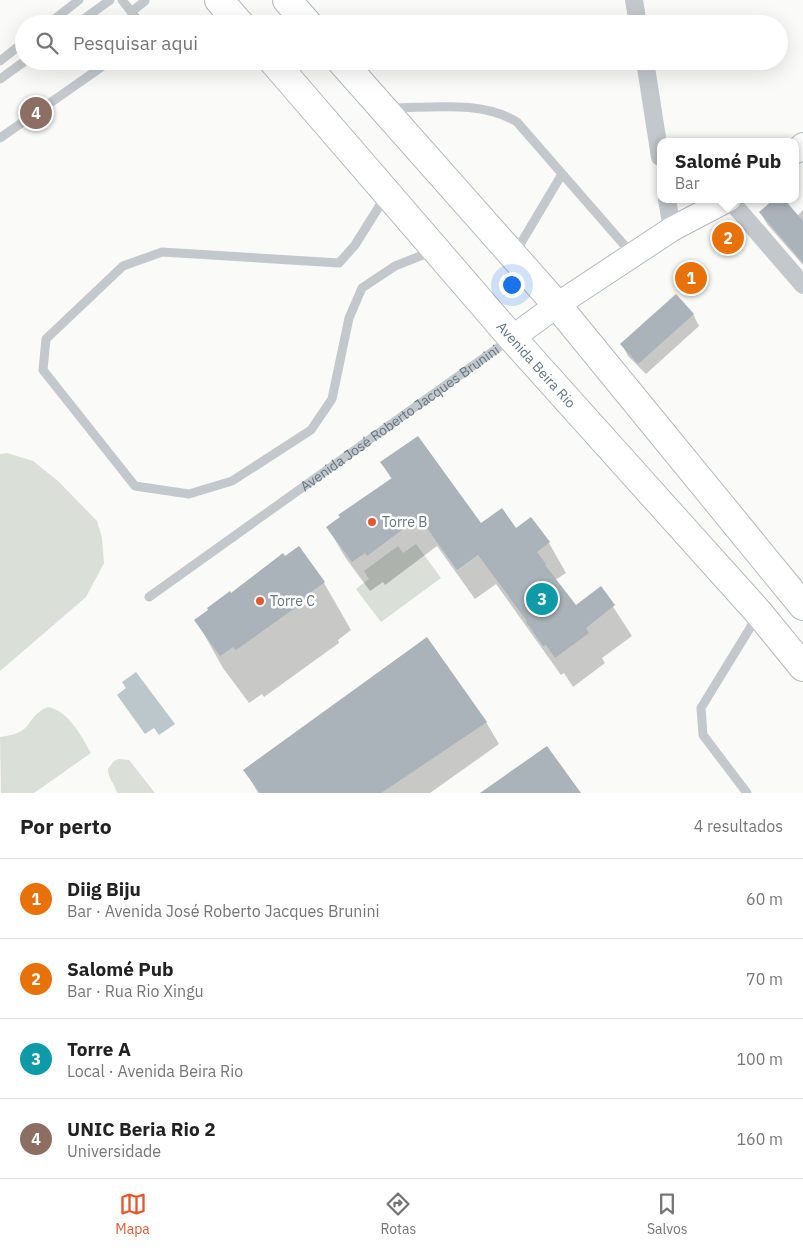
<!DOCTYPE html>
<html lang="pt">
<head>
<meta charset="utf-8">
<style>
  body { margin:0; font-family:"IBM Plex Sans",sans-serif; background:#f2f2f2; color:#222 }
  .you { position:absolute; left:511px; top:284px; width:18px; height:18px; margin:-12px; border:4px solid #fff; border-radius:50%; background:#1a73e8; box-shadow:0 0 0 8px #1a73e833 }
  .badge { display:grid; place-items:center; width:32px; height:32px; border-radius:50%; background:#e4572e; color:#fff; font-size:16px; font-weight:700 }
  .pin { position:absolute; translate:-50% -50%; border:2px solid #fff; box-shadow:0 1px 5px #0006 }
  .popup { position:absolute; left:657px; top:138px; width:142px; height:65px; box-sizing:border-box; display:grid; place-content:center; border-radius:10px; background:#fff; filter:drop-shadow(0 1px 4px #0005); font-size:16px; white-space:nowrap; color:#767676 }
  .popup b { font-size:19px; color:#222 }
  .popup::after { content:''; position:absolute; left:50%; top:100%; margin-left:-10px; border:10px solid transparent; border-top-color:#fff }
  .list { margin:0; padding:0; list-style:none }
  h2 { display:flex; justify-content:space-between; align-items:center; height:65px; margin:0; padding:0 20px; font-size:21px }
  h2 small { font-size:16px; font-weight:400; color:#767676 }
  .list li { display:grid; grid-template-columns:32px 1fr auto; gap:15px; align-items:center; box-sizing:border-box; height:80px; padding:0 20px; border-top:1px solid #e0e0e0 }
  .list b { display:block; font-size:19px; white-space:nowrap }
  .list p { margin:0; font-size:16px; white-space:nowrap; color:#767676 }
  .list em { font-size:16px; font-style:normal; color:#767676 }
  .icon { flex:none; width:28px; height:28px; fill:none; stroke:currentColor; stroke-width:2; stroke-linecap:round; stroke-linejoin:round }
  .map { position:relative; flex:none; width:803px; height:793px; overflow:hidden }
  .search { position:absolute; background:#fff; box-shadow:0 5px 20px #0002; left:15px; right:15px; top:15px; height:55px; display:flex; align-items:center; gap:12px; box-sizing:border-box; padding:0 18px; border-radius:28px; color:#767676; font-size:19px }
  .sheet { height:385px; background:#fff }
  nav { display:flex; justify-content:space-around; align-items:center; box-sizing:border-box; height:70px; border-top:1px solid #e0e0e0; background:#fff; font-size:14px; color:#767676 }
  nav a { display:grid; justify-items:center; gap:2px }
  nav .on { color:#e4572e }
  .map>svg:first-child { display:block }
  .green { fill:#dadfd7 }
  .water { fill:#bbc7cb }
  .shadow { fill:#0003 }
  .building { fill:#aab3b9 }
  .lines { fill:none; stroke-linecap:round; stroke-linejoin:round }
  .secondary-casing { stroke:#b3babf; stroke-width:26 }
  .primary-casing { stroke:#b5babe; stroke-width:30 }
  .lane { stroke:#c3c8cc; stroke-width:9 }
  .street { stroke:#c3c8cc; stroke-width:18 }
  .secondary { stroke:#fff; stroke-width:24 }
  .primary { stroke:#fff; stroke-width:28 }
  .poi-dot { fill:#e4572e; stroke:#fff; stroke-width:2 }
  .labels { text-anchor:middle; stroke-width:5; stroke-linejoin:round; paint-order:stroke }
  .street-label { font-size:14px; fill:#657683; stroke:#fff }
  .poi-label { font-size:14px; fill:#657683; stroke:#fff; text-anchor:start }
</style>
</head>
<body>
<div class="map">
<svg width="803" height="793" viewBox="0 0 803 793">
  <rect width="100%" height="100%" fill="#fafaf8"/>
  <g class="green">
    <path d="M7,453L33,461L58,481L97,521L102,538L104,563L86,597L0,671V454Z"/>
    <path d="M416,544L441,578L381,622L356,589L369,579L364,571L398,546L403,553Z"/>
    <path d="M48,707C69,711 81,736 91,753L34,793H1L0,737C36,733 23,718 48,707Z"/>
    <path d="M119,759L129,760L155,793H117C115,784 108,779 108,769L114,761Z"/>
  </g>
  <path class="water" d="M136,672L175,724L159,735L154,728L145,734L117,695L126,688L122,682Z"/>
  <g class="shadow">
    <path d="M803,210V265L767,224L760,212L797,216Z"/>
    <path d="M693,314L699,326L646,374L628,356L622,344Z"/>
    <path d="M382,463L480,525L516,530L531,519L549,543L566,573L555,580L576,607L601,588L632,636L602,658L605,663L573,687L564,673L561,675L496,584L475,599L437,546L385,585L383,582L370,591L345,557L328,528L392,480Z"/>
    <path d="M298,548L324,583L351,630L338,640L339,643L264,697L262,694L249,703L223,668L196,620Z"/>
    <path d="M486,722L499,744L430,793H258L245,770Z"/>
  </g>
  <g class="building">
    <path d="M774,199H784L803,221V263L759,212Z"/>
    <path d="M676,294L694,314L638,364L620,344Z"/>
    <path d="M418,436L481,523L502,508L516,528L531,517L550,542L537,552L546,564L545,565L576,605L601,586L615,605L586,628L589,633L555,658L546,645L543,646L526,622L527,621L478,555L457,570L419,517L367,556L365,553L352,562L326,527L340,517L338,515L392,478L380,462Z"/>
    <path d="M299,546L325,582L311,592L313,595L236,650L233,647L220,656L194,620L208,610L207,608L230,591L231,593L283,553L285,556Z"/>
    <path d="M427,637L487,722L381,793H260L243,770Z"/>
    <path d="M547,746L581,793H480Z"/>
  </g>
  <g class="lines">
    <g class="secondary-casing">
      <g id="secondary">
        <path d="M796,151L803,145"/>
        <path d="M512,338L557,305L672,229L729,199"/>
      </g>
    </g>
    <g class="primary-casing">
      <g id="primary">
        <path d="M219,0L240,24"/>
        <path d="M287,0L308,24"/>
        <path id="s2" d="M273,61L512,338L759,613L803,667"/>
        <path d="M341,61L557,305L803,606"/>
      </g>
    </g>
    <g class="lane">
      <path d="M122,0L141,24"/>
      <path d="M131,12L145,1"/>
      <path d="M48,24L79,0"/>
      <path d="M77,24L110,0"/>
      <path d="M0,61L24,42"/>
      <path d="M0,79L25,61"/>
      <path d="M391,108C431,108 481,100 517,122L632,254"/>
      <path d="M0,138L110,61"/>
      <path d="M385,197L355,245L339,263L162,252L123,266L46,339L43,370L135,486L189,494L232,481L311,430L332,399L349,318L362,288L395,266L433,251"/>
      <path d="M515,253L562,174"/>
      <path id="s1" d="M149,597L509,340"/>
      <path d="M747,793L703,735L701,708L758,615"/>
    </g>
    <g class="street">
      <path d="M634,0L638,24"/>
      <path d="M645,61L660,157"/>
      <path d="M667,199L672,229"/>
      <path d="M729,199L803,285"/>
    </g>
    <use href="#secondary" class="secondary"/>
    <use href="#primary" class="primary"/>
  </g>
  <g class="poi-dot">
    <circle cx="372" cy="522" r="5"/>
    <circle cx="260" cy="601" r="5"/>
  </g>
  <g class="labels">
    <g class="street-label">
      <text dy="5" stroke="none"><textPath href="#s2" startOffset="402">Avenida Beira Rio</textPath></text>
      <text dy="5" stroke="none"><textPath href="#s1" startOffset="308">Avenida José Roberto Jacques Brunini</textPath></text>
    </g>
    <g class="poi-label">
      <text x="382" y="527">Torre B</text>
      <text x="270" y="606">Torre C</text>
    </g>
  </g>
</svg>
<div class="you"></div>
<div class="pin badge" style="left:691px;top:278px;background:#e8710a">1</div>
<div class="pin badge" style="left:728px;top:238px;background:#e8710a">2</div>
<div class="popup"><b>Salomé Pub</b>Bar</div>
<div class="pin badge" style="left:542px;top:599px;background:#0f9aa8">3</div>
<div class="pin badge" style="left:36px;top:113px;background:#8d6e63">4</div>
<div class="search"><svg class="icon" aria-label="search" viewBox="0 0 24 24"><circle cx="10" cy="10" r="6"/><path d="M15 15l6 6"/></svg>Pesquisar aqui</div>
</div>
<section class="sheet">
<h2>Por perto<small>4 resultados</small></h2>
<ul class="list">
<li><span class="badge" style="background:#e8710a">1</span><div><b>Diig Biju</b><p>Bar · Avenida José Roberto Jacques Brunini</p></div><em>60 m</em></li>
<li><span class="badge" style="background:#e8710a">2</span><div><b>Salomé Pub</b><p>Bar · Rua Rio Xingu</p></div><em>70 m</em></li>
<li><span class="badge" style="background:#0f9aa8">3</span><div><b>Torre A</b><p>Local · Avenida Beira Rio</p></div><em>100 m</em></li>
<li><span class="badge" style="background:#8d6e63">4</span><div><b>UNIC Beria Rio 2</b><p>Universidade</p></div><em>160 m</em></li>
</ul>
</section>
<nav>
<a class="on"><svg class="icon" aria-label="map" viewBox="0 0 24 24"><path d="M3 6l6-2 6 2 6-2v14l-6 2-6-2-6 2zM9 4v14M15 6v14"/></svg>Mapa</a>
<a><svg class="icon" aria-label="directions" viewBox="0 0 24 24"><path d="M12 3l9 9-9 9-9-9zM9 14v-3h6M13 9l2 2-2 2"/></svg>Rotas</a>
<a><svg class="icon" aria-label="saved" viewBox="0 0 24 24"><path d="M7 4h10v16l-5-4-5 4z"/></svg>Salvos</a>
</nav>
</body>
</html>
